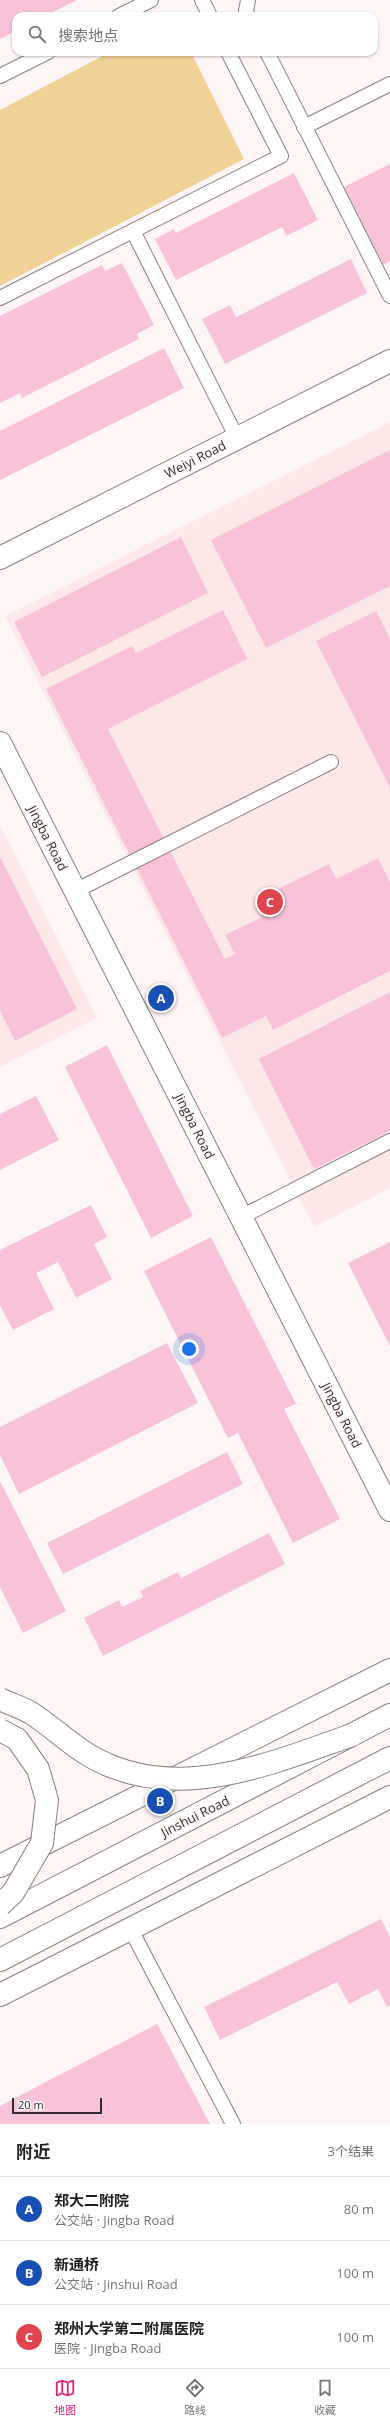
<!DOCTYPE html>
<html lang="zh">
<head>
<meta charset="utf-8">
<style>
  body { margin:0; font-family:"Open Sans","Noto Sans SC",sans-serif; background:#f2f2f2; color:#202124 }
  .scale { position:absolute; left:12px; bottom:10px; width:90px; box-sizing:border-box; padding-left:4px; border:2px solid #322e2d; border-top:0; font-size:11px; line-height:14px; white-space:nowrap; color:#322e2d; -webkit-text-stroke:3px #fef5f5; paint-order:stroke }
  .you { position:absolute; left:189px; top:1349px; width:14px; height:14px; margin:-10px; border:3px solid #fff; border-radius:50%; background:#1a73e8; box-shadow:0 0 0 6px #1a73e833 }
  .badge { display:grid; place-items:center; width:26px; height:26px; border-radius:50%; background:#db2777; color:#fff; font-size:13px; font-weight:700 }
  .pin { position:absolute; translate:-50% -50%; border:2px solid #fff; box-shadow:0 1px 4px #0006 }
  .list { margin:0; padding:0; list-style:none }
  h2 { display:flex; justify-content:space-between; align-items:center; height:52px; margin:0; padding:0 16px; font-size:17px }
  h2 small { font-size:13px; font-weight:400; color:#757577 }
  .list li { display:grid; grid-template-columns:26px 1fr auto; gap:12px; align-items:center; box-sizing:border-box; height:64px; padding:0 16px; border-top:1px solid #e0e0e0 }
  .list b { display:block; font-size:15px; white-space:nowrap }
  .list p { margin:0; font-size:13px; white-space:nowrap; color:#757577 }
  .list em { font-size:13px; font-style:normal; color:#757577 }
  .icon { flex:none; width:22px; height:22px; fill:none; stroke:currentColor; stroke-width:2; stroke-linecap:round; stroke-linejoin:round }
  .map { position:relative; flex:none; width:390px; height:2124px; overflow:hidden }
  .search { position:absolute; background:#fff; box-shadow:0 1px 3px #0004; left:12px; right:12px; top:12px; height:44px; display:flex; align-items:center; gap:10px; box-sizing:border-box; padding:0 14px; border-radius:12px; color:#757577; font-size:15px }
  .sheet { height:244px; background:#fff }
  nav { display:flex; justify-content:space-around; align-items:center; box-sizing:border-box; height:56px; border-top:1px solid #e0e0e0; background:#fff; font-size:11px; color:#757577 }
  nav a { display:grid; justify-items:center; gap:2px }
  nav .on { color:#db2777 }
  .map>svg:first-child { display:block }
  .built { fill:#fce8e6 }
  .green { fill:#f0d196 }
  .building { fill:#f8c2d9 }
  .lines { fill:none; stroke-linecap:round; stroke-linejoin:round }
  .service-casing { stroke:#897f7f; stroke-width:16 }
  .tertiary-casing { stroke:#897f7f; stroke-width:24 }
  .primary-casing { stroke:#897f7f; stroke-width:24 }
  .service { stroke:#fff; stroke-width:14 }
  .tertiary { stroke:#fff; stroke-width:22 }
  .primary { stroke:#fff; stroke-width:22 }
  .secondary-bridge-casing { stroke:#897f7f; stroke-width:24; stroke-linecap:butt }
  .secondary-bridge { stroke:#fff; stroke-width:22 }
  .labels { text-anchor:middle; stroke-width:3; stroke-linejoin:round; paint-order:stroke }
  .street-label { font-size:13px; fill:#322e2d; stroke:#fef5f5 }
</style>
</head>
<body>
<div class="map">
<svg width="390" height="2124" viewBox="0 0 390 2124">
  <rect width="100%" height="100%" fill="#fef5f5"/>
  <g class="built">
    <path d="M390,422V1188L314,1227L5,616Z"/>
    <path d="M0,825L97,1018L0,1067Z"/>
  </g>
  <path class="green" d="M110,52H191L244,159L0,286V110Z"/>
  <g class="building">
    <path d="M0,0H77L45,16H16V31L0,39Z"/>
    <path d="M390,164V261L381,266L342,188Z"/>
    <path d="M294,173L318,220L286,236L282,227L176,280L155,239L174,229L176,233Z"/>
    <path d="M351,259L367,293L225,364L202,319L230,305L236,317Z"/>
    <path d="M122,263L154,325L137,334L139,339L22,398L20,393L0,403V316L102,265L105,271Z"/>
    <path d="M164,348L184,388L0,480V431Z"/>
    <path d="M390,450V586L266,648L211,540Z"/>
    <path d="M181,537L208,593L42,677L14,622Z"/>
    <path d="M223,610L247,659L108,729L225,959L235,954L225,935L262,917L254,901L329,864L336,879L378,858L390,882V971L273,1030L266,1016L222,1038L46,689L132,646L136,653Z"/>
    <path d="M376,611L390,639V788L316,641Z"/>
    <path d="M0,857L77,1009L15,1041L0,1011Z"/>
    <path d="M390,992V1131L314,1169L259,1059Z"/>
    <path d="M107,1045L193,1216L151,1238L65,1067Z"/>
    <path d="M36,1096L59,1140L0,1170V1114Z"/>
    <path d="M91,1205L107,1237L94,1244L112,1279L76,1298L58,1262L36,1273L54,1309L13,1330L0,1305V1250Z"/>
    <path d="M211,1237L296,1404L284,1409L340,1519L293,1543L238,1433L228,1438L144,1271Z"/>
    <path d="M390,1242V1346L348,1263Z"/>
    <path d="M167,1343L198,1403L19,1494L0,1455V1427Z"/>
    <path d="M227,1452L243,1484L63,1574L47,1543Z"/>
    <path d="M0,1481L66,1611L23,1633L0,1587Z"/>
    <path d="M269,1533L285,1564L103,1656L84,1618L119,1600L122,1607L143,1597L140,1591L178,1572L181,1578Z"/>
    <path d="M381,1919L390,1937V2005L387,2007L378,1989L349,2004L337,1982L220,2040L204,2007Z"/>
    <path d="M157,2024L210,2124H0V2106Z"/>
  </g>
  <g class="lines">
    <g class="service-casing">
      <g id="service">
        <path d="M202,0L210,16"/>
        <path d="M248,0L246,11L248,16"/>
        <path d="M119,16L151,0"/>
        <path d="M267,52L390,296"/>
        <path d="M0,76L48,52"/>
        <path d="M304,127L390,84"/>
        <path d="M133,231L237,438"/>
        <path d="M0,298L281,156L228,52"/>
        <path d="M75,891L331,762"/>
        <path d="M241,1217L390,1141"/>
        <path d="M130,1928L233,2124"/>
      </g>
    </g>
    <g class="tertiary-casing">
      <g id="tertiary">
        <path d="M0,558L390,361"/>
        <path d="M0,743L390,1510"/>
        <path d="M0,1866L390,1670"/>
        <path d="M0,1995L390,1797"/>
      </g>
    </g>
    <g class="primary-casing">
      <g id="primary">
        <path d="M0,1917L390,1715"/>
        <path d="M0,1960L390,1758"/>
      </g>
    </g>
    <use href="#service" class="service"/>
    <use href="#tertiary" class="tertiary"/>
    <use href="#primary" class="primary"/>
    <g class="secondary-bridge-casing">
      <g id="secondary-bridge">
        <path d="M0,1699C10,1704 21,1707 31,1713C56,1729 77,1752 106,1764C186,1800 275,1762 352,1735"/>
        <path d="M0,1730L17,1739L38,1769L47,1800L42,1843L13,1893L0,1905"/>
      </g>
    </g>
    <use href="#secondary-bridge" class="secondary-bridge"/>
  </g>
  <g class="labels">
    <g class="street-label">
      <text transform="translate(195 459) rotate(-27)" y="5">Weiyi Road</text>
      <text transform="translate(48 838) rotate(63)" y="5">Jingba Road</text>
      <text transform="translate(195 1126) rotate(63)" y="5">Jingba Road</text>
      <text transform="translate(342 1415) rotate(63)" y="5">Jingba Road</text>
      <text transform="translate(195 1816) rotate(-27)" y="5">Jinshui Road</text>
    </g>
  </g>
</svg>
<div class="scale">20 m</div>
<div class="you"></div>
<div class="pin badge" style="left:161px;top:998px;background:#1a4fb4">A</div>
<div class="pin badge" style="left:160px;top:1801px;background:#1a4fb4">B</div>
<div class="pin badge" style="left:270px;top:902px;background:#e0444e">C</div>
<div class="search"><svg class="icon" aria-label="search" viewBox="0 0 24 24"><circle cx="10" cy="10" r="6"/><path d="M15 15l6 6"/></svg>搜索地点</div>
</div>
<section class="sheet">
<h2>附近<small>3个结果</small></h2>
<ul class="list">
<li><span class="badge" style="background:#1a4fb4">A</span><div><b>郑大二附院</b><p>公交站 · Jingba Road</p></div><em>80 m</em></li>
<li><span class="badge" style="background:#1a4fb4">B</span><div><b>新通桥</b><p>公交站 · Jinshui Road</p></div><em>100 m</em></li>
<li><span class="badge" style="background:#e0444e">C</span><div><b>郑州大学第二附属医院</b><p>医院 · Jingba Road</p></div><em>100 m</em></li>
</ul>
</section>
<nav>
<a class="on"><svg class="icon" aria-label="map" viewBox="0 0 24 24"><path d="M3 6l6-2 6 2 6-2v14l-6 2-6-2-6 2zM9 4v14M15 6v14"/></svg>地图</a>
<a><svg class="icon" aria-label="directions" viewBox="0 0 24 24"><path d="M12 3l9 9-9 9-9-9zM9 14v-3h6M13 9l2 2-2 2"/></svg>路线</a>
<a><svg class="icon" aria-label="saved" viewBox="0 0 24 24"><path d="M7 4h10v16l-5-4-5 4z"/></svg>收藏</a>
</nav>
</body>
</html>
